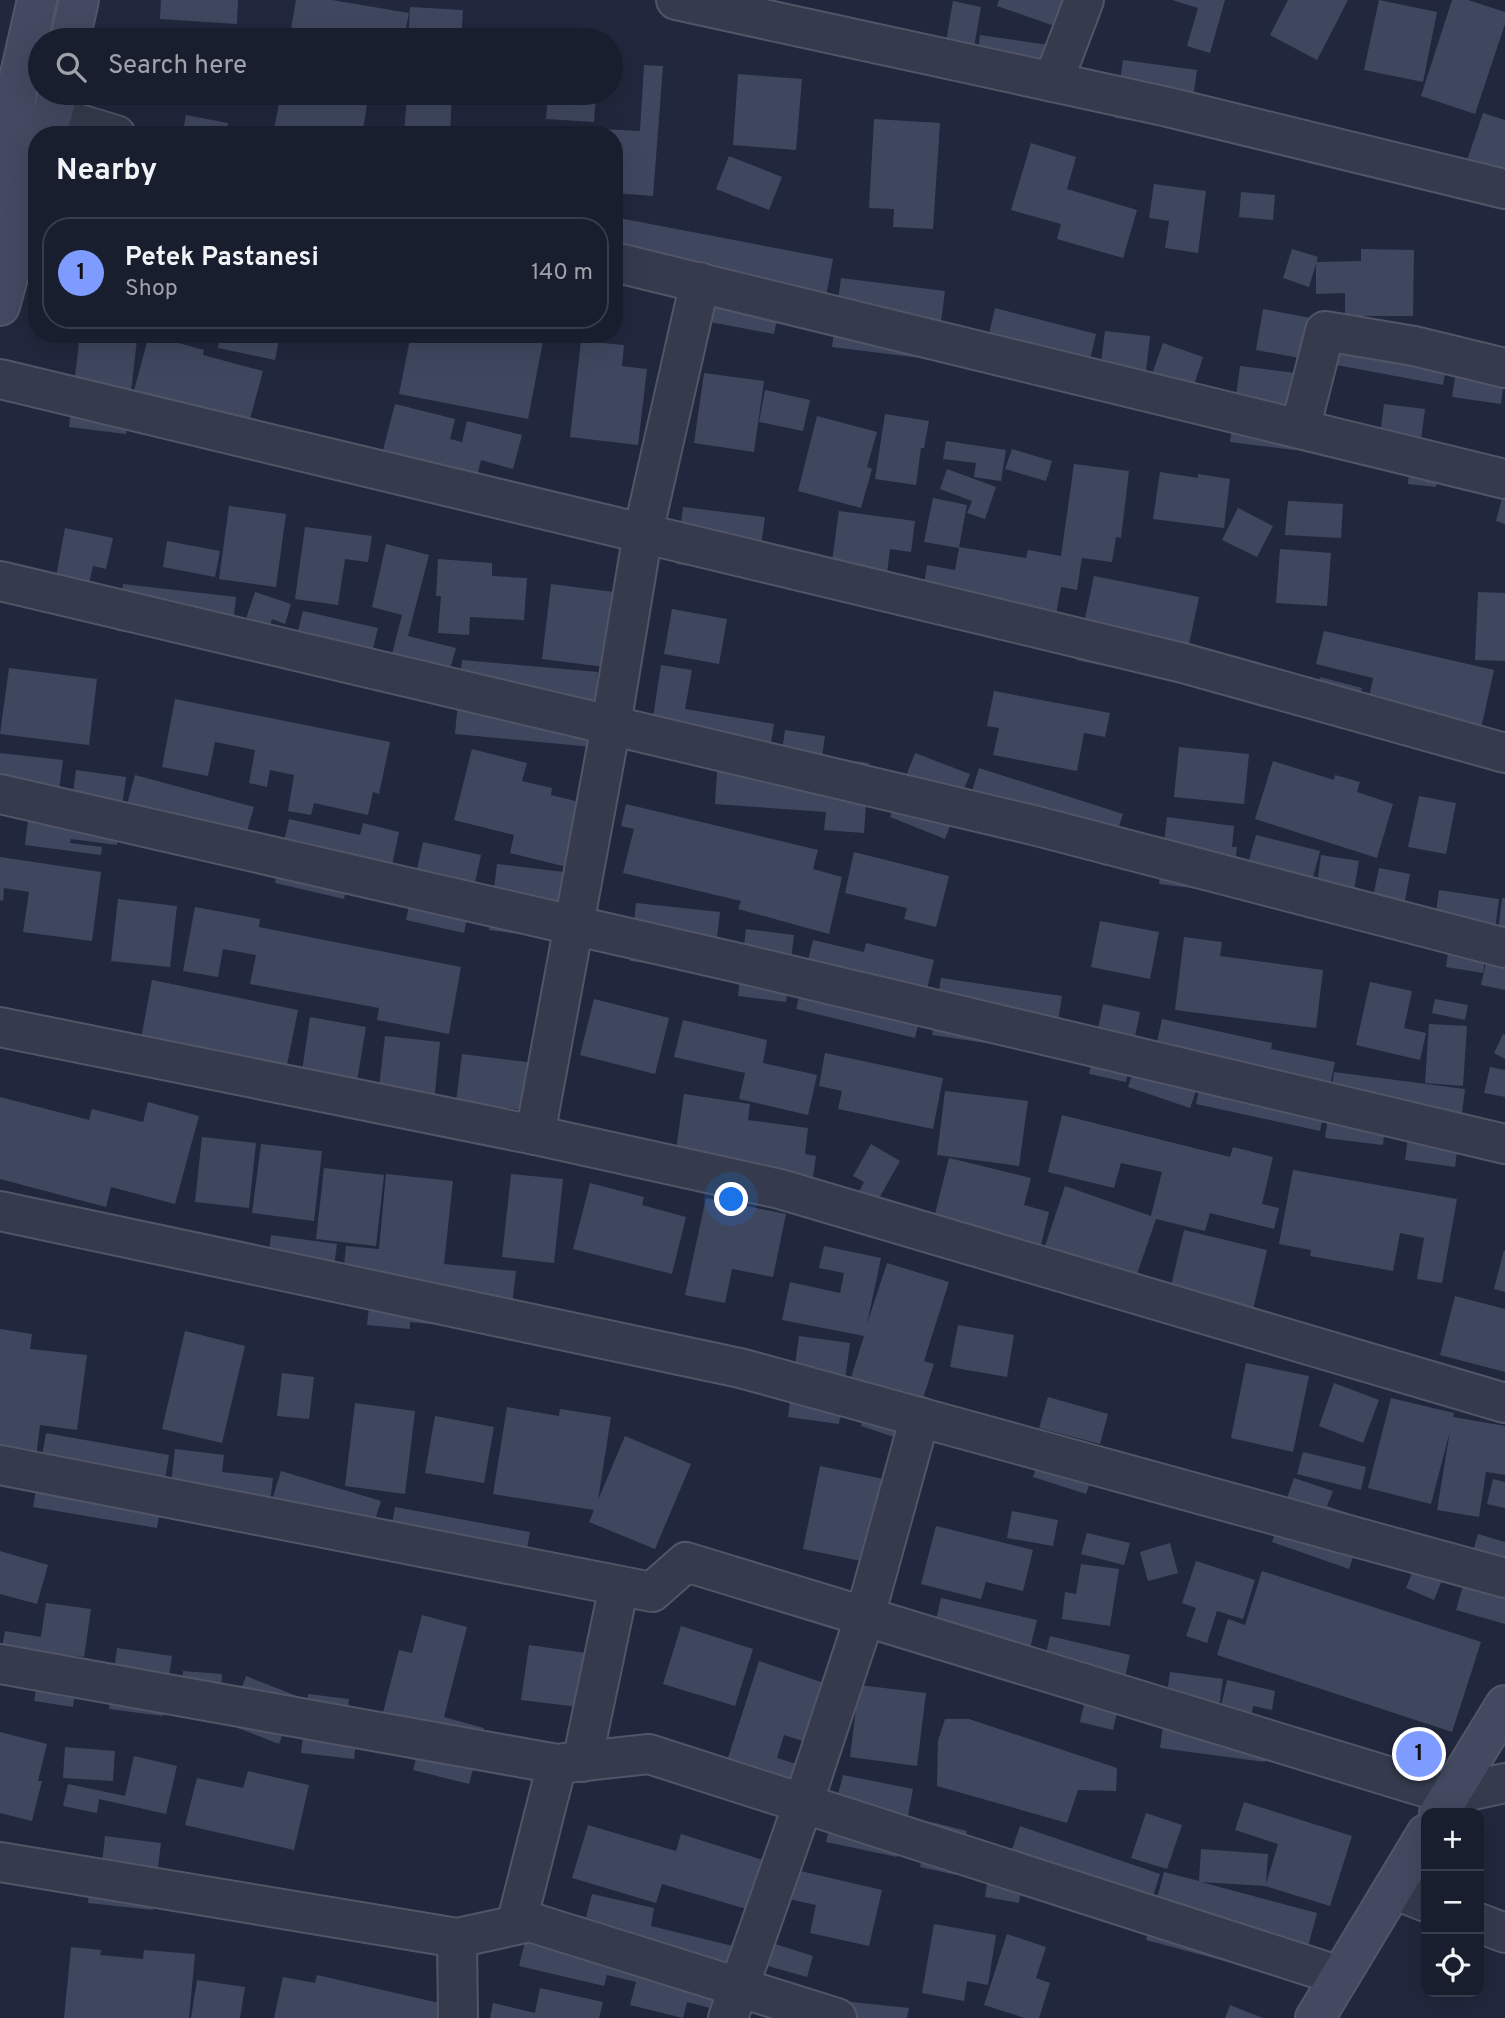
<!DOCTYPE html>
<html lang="en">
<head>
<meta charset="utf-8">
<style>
  body { margin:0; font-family:Overpass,sans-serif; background:#222736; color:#f1f3f6 }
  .controls { position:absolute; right:21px; bottom:21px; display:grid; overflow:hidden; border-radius:14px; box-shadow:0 7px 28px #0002 }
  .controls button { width:63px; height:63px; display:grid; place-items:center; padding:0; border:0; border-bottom:2px solid #373c4a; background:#191e2e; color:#f1f3f6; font:35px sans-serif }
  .you { position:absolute; left:732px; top:1200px; width:24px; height:24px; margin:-18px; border:5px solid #fff; border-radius:50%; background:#1a73e8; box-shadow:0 0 0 10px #1a73e833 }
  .badge { display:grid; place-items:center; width:46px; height:46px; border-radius:50%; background:#7e9bff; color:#111; font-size:23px; font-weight:700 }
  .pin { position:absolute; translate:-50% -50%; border:4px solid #fff; box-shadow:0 2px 7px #0006 }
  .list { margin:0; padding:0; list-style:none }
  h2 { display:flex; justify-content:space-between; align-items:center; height:91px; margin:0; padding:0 28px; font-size:30px }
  h2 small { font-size:23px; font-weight:400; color:#9fa2aa }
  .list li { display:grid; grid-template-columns:46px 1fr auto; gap:21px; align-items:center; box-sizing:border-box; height:112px; margin:0 14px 14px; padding:0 14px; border:2px solid #373c4a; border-radius:28px }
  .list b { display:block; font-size:26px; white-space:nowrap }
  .list p { margin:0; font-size:23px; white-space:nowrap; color:#9fa2aa }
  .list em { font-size:23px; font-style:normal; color:#9fa2aa }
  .icon { flex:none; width:38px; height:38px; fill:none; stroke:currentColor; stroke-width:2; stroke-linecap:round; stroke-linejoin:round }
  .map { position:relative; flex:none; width:1505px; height:2018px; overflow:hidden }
  .search { position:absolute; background:#191e2e; box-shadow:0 7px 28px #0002; left:28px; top:28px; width:595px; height:77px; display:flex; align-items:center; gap:18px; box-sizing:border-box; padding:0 24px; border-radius:38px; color:#9fa2aa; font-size:26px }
  .panel { position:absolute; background:#191e2e; box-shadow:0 7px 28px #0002; left:28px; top:126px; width:595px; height:217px; border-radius:28px }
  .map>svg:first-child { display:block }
  .building { fill:#3f475f }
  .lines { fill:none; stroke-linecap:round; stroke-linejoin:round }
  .minor-casing { stroke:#505567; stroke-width:42 }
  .tertiary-casing { stroke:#505567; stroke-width:42 }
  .secondary-casing { stroke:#505567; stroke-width:42 }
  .minor { stroke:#353b4d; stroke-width:38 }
  .tertiary { stroke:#353b4d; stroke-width:38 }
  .secondary { stroke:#424960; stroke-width:38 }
</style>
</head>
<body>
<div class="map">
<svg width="1505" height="2018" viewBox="0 0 1505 2018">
  <rect width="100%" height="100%" fill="#21283d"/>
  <g class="building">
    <path d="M161,0H238L237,24L160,19Z"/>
    <path d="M296,0H332L409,13L404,38L379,34L378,40H289Z"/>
    <path d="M999,0H1079L1069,31L997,6Z"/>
    <path d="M1172,0H1225L1210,53L1187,46L1198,8Z"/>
    <path d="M1288,0H1348L1317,60L1270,35Z"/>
    <path d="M1379,0L1437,12L1423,82L1364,70Z"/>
    <path d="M1452,0H1468L1505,12V24L1475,114L1421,96Z"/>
    <path d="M953,1L981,7L974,47L946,42Z"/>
    <path d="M410,7L463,10L461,40H408Z"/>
    <path d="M980,35L1049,45L1045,69L977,59Z"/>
    <path d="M1123,60L1197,70L1189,128L1115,118Z"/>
    <path d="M644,65L663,66L653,196L614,193V135H600V129L640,131Z"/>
    <path d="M738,74L802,79L796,150L733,145Z"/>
    <path d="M209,93H244L243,105L208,102Z"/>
    <path d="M281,93H369L362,135H273Z"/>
    <path d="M407,93H452L450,135H404Z"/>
    <path d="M548,93H596L594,122L546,119Z"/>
    <path d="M1483,113L1505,120V206L1457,190Z"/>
    <path d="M186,115L228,123L226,135H182Z"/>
    <path d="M874,119L940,123L933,229L893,227L894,209L869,208Z"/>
    <path d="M1031,143L1076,157L1067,189L1137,210L1123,258L1057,239L1061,224L1011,210Z"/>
    <path d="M729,156L782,177L769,210L716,189Z"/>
    <path d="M1154,184L1206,191L1198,253L1165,248L1169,221L1149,218Z"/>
    <path d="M1241,192L1275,195L1273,220L1239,217Z"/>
    <path d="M614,217L833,259L821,323L778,315L774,334L710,322L715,295L614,276Z"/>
    <path d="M1292,249L1318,257L1309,287L1283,278Z"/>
    <path d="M1361,249L1414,250L1413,316H1345V293L1316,294V262L1361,261Z"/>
    <path d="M841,278L945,291L940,329L945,361L832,347Z"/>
    <path d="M995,308L1096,334L1089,364L981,369Z"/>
    <path d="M1263,309L1450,345L1443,385L1256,350Z"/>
    <path d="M1105,331L1150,336L1146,371L1123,368L1097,394Z"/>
    <path d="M80,334L137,340L129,409L149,335L204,350L203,355L263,371L244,441L129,410L126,434L69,427Z"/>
    <path d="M220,334H280L275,360L218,348Z"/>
    <path d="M411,334H510L543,341L528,419L399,394Z"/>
    <path d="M581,341L624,345L622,366L647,369L638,445L570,437Z"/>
    <path d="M1163,343L1203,357L1193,388L1152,374Z"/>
    <path d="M1459,353L1505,371L1501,404L1452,397Z"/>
    <path d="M1240,366L1303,374L1294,450L1230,442Z"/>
    <path d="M704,373L764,381L754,452L694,443Z"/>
    <path d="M765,390L810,400L803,431L759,422Z"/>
    <path d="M395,404L455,419L450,439L462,442L467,421L522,435L513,469L481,460L473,493L378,469Z"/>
    <path d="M1384,404L1425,409L1420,447L1441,450L1436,487L1408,484L1409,472L1376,468Z"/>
    <path d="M885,414L929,421L924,448H921L916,485L875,479Z"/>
    <path d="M817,416L877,432L867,467L872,469L861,508L798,491Z"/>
    <path d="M946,441L1006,450L1001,481L974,477L976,463L943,459Z"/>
    <path d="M1012,449L1052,461L1046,481L1005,469Z"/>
    <path d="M1074,464L1129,471L1121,538L1116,537L1112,562L1082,558L1077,590L1061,587L1053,631L920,609L927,565L955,570L959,548L924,542L933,498L967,505L959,547L1026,558L1028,550L1061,556Z"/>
    <path d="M947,469L996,487L985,519L967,513L972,501L940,489Z"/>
    <path d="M1160,472L1198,478V474L1230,479L1224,528L1153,519Z"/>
    <path d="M1504,491H1505V524L1496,521Z"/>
    <path d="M1288,501L1343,504L1341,538L1285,535Z"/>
    <path d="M229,506L286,514L276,587L219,579Z"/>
    <path d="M683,507L765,517L757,575L676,564Z"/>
    <path d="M1238,508L1273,526L1257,557L1222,540Z"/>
    <path d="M839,511L915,521L911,552L890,549L885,589L829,582Z"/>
    <path d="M305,527L372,536L368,562L345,559L338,605L295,599Z"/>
    <path d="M65,528L113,538L106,569L93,566L89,584L108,625L80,620L82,609L51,603Z"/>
    <path d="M167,541L220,551L215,577L163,567Z"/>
    <path d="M386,544L429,555L408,636L456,648L450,669L392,654L402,615L372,607Z"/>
    <path d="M1280,549L1331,553L1327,606L1276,603Z"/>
    <path d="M438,559L492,563V576L527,578L524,620L470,617L469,635L438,633L441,596H436Z"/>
    <path d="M1094,576L1199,597L1181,682L1076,660Z"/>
    <path d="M123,584L236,597L231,644L117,631Z"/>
    <path d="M551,584L622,593L613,668L542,659Z"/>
    <path d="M255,592L291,604L285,624L272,619L260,656L236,648Z"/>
    <path d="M1478,592L1505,593V661L1475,660Z"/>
    <path d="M672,609L727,619L719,664L664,654Z"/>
    <path d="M303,611L378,628L363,688L288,670Z"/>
    <path d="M1324,631L1494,670L1480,733L1362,731L1373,678L1316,664Z"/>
    <path d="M462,660L598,672L592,747L455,734Z"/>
    <path d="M661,665L692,670L685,709L774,724L770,749L869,763L864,833L824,830L826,812L715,804L718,755L649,743Z"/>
    <path d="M9,668L97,679L89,745L0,734Z"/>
    <path d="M1320,677L1362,688L1355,715L1313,704Z"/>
    <path d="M994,691L1110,713L1105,737L1084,733L1077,771L993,755L999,728L987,726Z"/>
    <path d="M175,699L390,742L379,794L373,792L368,815L314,803L311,815L288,811L294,775L270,770L267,787L249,783L255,750L215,742L208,776L162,767Z"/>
    <path d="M785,730L825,736L820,770L780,764Z"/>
    <path d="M1179,747L1249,754L1244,804L1174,797Z"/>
    <path d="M472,749L527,763L522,781L552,788L551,795L591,805L575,869L510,853L514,835L454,820Z"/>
    <path d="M0,753L63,760L56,813L70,815L76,770L126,777L117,845L71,839L70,843L102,847L101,855L25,845L30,805L0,801Z"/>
    <path d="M915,753L970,774L945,839L890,817Z"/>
    <path d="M1273,761L1334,780L1335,775L1360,782L1357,792L1393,804L1377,858L1255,819Z"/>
    <path d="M979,768L1123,814L1106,866L963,821Z"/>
    <path d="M135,775L254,807L247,831L233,827L222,863L119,834Z"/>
    <path d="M1419,796L1456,803L1446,854L1408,847Z"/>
    <path d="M626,804L818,850L813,869L842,877L829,934L738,909L741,901L623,873L634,829L621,826Z"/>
    <path d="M1167,817L1234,826L1232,847H1237L1231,893L1159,884Z"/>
    <path d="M289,819L360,835L363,823L399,832L391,870L346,889L344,899L275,883Z"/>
    <path d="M1256,835L1320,851L1313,877L1249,860Z"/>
    <path d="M423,842L481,855L464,933L406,920Z"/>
    <path d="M854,852L949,876L936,927L904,919L907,908L845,893Z"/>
    <path d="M1321,855L1359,861L1354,890L1317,885Z"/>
    <path d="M0,857L101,872L92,941L23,932L29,892L4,888L3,901L0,900Z"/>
    <path d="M497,864L572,873L564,940L489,930Z"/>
    <path d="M1379,868L1410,874L1402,916L1366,931Z"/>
    <path d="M1439,890L1499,899L1495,929L1435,920Z"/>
    <path d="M1502,898H1505V943L1497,942Z"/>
    <path d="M118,899L177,906L170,967L111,961Z"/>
    <path d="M636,903L720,912L713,971L630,961Z"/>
    <path d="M195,907L260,919L259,927L461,967L449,1034L377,1020L379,1008L250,984L256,955L223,949L218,977L183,971Z"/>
    <path d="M1100,921L1159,932L1150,979L1091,967Z"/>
    <path d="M1452,926L1489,932L1483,973L1446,967Z"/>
    <path d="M746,929L794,935L786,1002L738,996Z"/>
    <path d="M1184,937L1222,942L1220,956L1323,970L1316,1028L1175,1010Z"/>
    <path d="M813,940L864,952L866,943L934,960L915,1038L796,1009Z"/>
    <path d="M1486,962L1505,966V990L1481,985Z"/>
    <path d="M941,978L1062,996L1053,1053L932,1035Z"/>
    <path d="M152,980L298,1010L285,1075L140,1044Z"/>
    <path d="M1370,982L1412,991L1404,1028L1426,1033L1420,1060L1356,1045Z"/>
    <path d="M594,999L669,1018L655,1074L580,1055Z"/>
    <path d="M1435,999L1468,1005L1465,1020L1432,1013Z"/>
    <path d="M1103,1004L1140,1012L1126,1082L1089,1074Z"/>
    <path d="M310,1017L366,1027L357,1081L302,1071Z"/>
    <path d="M1162,1019L1272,1043L1271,1049L1335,1062L1320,1131L1196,1104L1205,1063L1155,1052Z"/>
    <path d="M683,1020L767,1040L763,1063L817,1075L808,1115L739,1099L745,1073L674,1057Z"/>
    <path d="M1429,1024L1467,1026L1463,1086L1425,1083Z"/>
    <path d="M1503,1034L1505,1035V1059L1494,1053Z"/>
    <path d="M385,1036L440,1042L434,1102L378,1096Z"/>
    <path d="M1141,1050L1203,1071L1190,1108L1128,1087Z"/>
    <path d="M825,1053L943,1078L933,1129L838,1109L842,1091L819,1086Z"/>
    <path d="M462,1054L535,1063L530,1111L456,1102Z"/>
    <path d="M1490,1067L1505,1070V1097L1484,1093Z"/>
    <path d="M1334,1072L1465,1089L1455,1167L1405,1160L1408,1137L1384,1135L1383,1145L1325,1138Z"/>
    <path d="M945,1091L1028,1101L1019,1166L937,1155Z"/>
    <path d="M684,1094L750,1104L748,1120L808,1128L805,1154L816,1156L812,1185L674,1163Z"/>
    <path d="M0,1097L89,1120L92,1109L143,1122L148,1102L199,1116L175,1204L111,1187L106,1207L0,1179Z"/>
    <path d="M1062,1115L1230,1157L1233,1147L1273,1157L1262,1204L1279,1208L1274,1229L1210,1213L1205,1231L1156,1219L1136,1277L1045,1246L1065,1186L1151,1216L1162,1172L1121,1163L1114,1188L1048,1172Z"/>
    <path d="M202,1137L256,1143L249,1208L195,1202Z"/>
    <path d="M261,1144L322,1151L314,1221L252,1213Z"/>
    <path d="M871,1144L900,1161L873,1209L855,1199L864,1182L853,1176Z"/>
    <path d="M949,1158L1031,1178L1024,1205L1049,1212L1040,1249L933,1222Z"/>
    <path d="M324,1168L384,1175L376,1246L316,1239Z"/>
    <path d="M1293,1170L1457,1199L1442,1283L1417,1279L1424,1238L1400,1233L1393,1271L1310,1256L1311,1250L1279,1244Z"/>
    <path d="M386,1174L453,1181L444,1264L516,1271L509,1332L410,1322V1329L367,1325L370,1298L341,1295L346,1246L379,1249Z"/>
    <path d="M511,1174L563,1179L554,1263L502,1257Z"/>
    <path d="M590,1183L644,1197L642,1205L686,1217L672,1274L573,1249Z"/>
    <path d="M706,1198L786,1214L773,1277L732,1269L725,1303L685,1295Z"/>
    <path d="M1184,1230L1267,1250L1251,1318L1168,1299Z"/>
    <path d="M271,1235L337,1244L333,1274L267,1266Z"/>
    <path d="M824,1246L881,1258L867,1324L887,1263L949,1282L924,1361L934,1364L909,1442L861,1426L869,1402L846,1394L864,1336L782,1320L790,1282L840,1293L844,1273L819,1268Z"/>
    <path d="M1504,1250L1505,1251V1292L1494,1289Z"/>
    <path d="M1455,1296L1505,1309V1372L1440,1355Z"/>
    <path d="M958,1325L1014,1335L1007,1377L950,1367Z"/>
    <path d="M0,1329L32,1334L30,1349L87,1355L77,1430L40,1425L34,1475L0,1471Z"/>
    <path d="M185,1331L245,1346L222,1443L162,1429Z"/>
    <path d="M799,1336L850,1343L839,1424L788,1417Z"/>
    <path d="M1246,1363L1309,1376L1293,1452L1231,1438Z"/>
    <path d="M282,1373L314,1377L309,1419L277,1416Z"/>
    <path d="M1334,1383L1379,1400L1363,1443L1319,1426Z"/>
    <path d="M1048,1397L1108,1414L1100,1444L1039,1428Z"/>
    <path d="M1391,1398L1454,1413L1453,1417L1505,1426V1475L1486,1472L1479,1517L1437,1510L1450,1431L1431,1504L1368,1488Z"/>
    <path d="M355,1403L415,1411L405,1494L345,1486Z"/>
    <path d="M507,1407L559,1416L560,1409L611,1417L598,1500L625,1436L691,1464L655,1549L589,1522L594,1510L493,1494Z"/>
    <path d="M435,1416L494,1427L484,1483L425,1473Z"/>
    <path d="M46,1433L169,1455L157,1528L33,1507Z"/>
    <path d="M1046,1436L1100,1453L1086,1494L1033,1477Z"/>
    <path d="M175,1449L224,1455L222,1472L273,1478L269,1510L281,1471L381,1501L366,1548L169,1501Z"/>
    <path d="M1303,1452L1366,1467L1361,1490L1297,1474Z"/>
    <path d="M820,1466L884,1479L866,1562L803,1549Z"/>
    <path d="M1294,1478L1333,1491L1327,1506L1366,1519L1349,1569L1272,1542Z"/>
    <path d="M1493,1479L1505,1482V1508L1487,1504Z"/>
    <path d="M395,1507L530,1532L523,1571L388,1546Z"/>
    <path d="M1012,1511L1058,1520L1053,1546L1007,1538Z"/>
    <path d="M936,1526L1033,1550L1023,1591L986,1582L981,1599L921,1584Z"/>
    <path d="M1087,1533L1130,1543L1124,1565L1081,1554Z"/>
    <path d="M1478,1534L1505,1542V1624L1456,1610Z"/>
    <path d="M1170,1543L1178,1573L1148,1581L1140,1552Z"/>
    <path d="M0,1551L48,1565L37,1604L0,1594Z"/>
    <path d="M1196,1561L1255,1580L1243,1619L1217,1611L1207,1643L1186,1636L1196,1608L1182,1603Z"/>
    <path d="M1416,1563L1444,1575L1434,1600L1406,1588Z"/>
    <path d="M1081,1564L1119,1569L1110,1626L1062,1619L1065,1592L1076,1594Z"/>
    <path d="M1262,1571L1481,1642L1452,1732L1217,1655L1228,1619L1245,1625Z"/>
    <path d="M941,1598L1037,1620L1024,1673L936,1620Z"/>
    <path d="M46,1603L91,1609L84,1657L25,1649L20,1684L0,1659L5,1631L41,1637Z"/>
    <path d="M422,1615L467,1627L444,1717L484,1728L469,1784L413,1770L422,1735L380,1724L399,1650L412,1653Z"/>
    <path d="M681,1626L753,1649L735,1706L663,1684Z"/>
    <path d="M1050,1636L1130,1655L1113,1730L1080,1722L1086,1695L1039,1684Z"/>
    <path d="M529,1645L586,1653L578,1707L521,1700Z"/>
    <path d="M117,1648L172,1656L163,1716L109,1709Z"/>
    <path d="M41,1661L79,1667L73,1707L34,1701Z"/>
    <path d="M759,1661L827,1684L809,1743L784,1735L777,1758L806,1767L791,1812L718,1789Z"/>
    <path d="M183,1671L222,1674L220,1717L181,1714Z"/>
    <path d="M1170,1672L1223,1679L1218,1715L1271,1722L1265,1762L1160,1748Z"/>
    <path d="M246,1676L297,1696L279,1744L228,1724Z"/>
    <path d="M1227,1680L1275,1691L1272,1710L1253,1706L1251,1718L1220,1711Z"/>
    <path d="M859,1685L926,1693L917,1766L850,1757Z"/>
    <path d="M308,1694L349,1699L345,1726L358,1728L354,1759L301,1753Z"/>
    <path d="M945,1719H969L1117,1768L1116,1791L1078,1790L1067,1823L937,1786L938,1741Z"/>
    <path d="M0,1732L47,1744L38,1781H42L32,1821L0,1813Z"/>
    <path d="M65,1747L115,1751L113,1781L63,1778Z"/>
    <path d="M134,1756L177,1766L166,1814L99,1799L97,1813L63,1806L68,1784L125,1796Z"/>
    <path d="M248,1771L309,1785L294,1850L185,1825L197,1778L243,1788Z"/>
    <path d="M843,1775L913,1789L904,1837L901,1836L897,1857L826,1842Z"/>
    <path d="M1244,1802L1352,1836L1330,1906L1265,1886L1201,1882L1317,1913L1299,1981L1146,1940L1164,1872L1199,1881L1201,1849L1268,1854L1266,1884L1278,1844L1235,1830Z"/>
    <path d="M1146,1813L1182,1825L1167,1869L1131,1858Z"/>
    <path d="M931,1822L967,1831L956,1875L920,1867Z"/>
    <path d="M588,1825L676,1851L681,1834L763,1860L753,1911L662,1884L656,1903L572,1878Z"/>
    <path d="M1020,1826L1160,1874L1151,1902L1006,1867Z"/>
    <path d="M105,1836L161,1843L153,1910L88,1903L90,1883H100Z"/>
    <path d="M796,1870L882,1890L869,1946L810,1933L816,1905L789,1899Z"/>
    <path d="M988,1876L1022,1881L1019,1903L985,1897Z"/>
    <path d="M592,1894L654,1908L651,1926L741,1948L726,2012L687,2002L683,2018L630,2005L636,1982L607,1975L604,1986L519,1966L534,1905L586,1917Z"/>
    <path d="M934,1924L996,1935L988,1985L967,1981L964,2001L922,1993Z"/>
    <path d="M1007,1934L1046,1947L1036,1978L1050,1983L1039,2018H1025L984,2005Z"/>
    <path d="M775,1944L813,1956L807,1977L768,1966Z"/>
    <path d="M71,1947L101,1950L100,1955L143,1959L144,1950L195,1954L189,2018H64Z"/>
    <path d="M317,1975L457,2007L454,2018H274L283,1977L315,1983Z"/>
    <path d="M197,1980L245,1987L240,2018H191Z"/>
    <path d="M540,1988L603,2002L599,2018H490L493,2003L535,2013Z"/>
    <path d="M832,2000L909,2008L907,2018H830Z"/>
    <path d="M1230,2005L1263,2018H1225Z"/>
  </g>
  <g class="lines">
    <g class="minor-casing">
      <g id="minor">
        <path d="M676,0L1168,107L1505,189"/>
        <path d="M1053,82L1084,0"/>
        <path d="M53,116L116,135"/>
        <path d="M614,262L1505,479"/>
        <path d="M0,379L1183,663L1505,753"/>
        <path d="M1300,429L1325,331L1414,346L1505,368"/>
        <path d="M0,581L1033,825L1505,948"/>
        <path d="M0,794L743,964L1505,1144"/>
        <path d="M0,1027L535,1135L780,1189L1505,1403"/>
        <path d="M535,1135L611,725L643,533L700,282"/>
        <path d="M0,1211L740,1368L1505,1578"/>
        <path d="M0,1465L652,1592L686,1562L1450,1795"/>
        <path d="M0,1664L557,1764L649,1754L1340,1976"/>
        <path d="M582,1762L619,1586"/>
        <path d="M0,1862L457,1938L530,1922L837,2018"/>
        <path d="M1393,1889L1426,1902"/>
        <path d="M1479,1923L1505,1933"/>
        <path d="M516,1925L557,1764"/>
        <path d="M457,1938L458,2018"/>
        <path d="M728,2018L803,1804L865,1616L920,1417"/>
      </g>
    </g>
    <g class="tertiary-casing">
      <path id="tertiary" d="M1450,1795L1505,1783"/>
    </g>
    <g class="secondary-casing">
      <g id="secondary">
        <path d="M70,40L79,0"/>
        <path d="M47,135L58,93"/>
        <path d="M0,224L18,83L37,0"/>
        <path d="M0,306L37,173"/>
        <path d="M1439,1813L1505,1705"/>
        <path d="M1315,2018L1426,1834"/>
      </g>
    </g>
    <use href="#minor" class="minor"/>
    <use href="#tertiary" class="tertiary"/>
    <use href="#secondary" class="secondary"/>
  </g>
</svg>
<div class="controls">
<button>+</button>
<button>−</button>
<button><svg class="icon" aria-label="locate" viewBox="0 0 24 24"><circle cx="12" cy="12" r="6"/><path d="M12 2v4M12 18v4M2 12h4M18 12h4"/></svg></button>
</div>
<div class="you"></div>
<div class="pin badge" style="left:1419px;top:1754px">1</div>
<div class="search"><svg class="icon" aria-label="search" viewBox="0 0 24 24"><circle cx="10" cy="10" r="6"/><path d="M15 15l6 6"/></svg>Search here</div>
<section class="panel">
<h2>Nearby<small></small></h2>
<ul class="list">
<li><span class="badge">1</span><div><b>Petek Pastanesi</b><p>Shop</p></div><em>140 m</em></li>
</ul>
</section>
</div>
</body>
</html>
